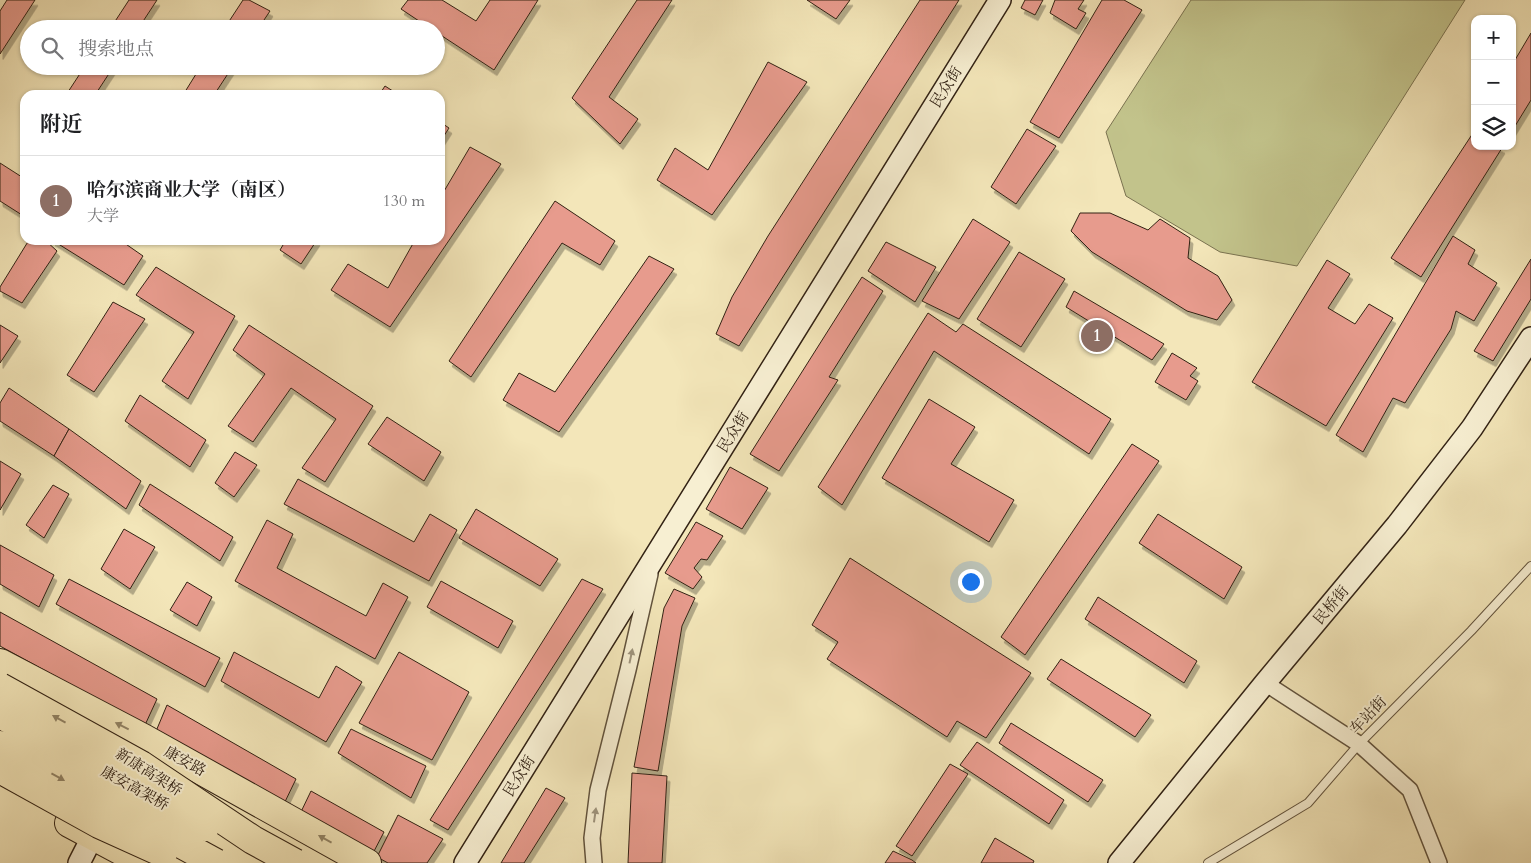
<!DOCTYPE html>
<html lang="zh">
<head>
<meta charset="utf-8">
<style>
  body { margin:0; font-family:Cardo,"Noto Serif SC",serif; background:#f6f6f6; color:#202124 }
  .controls { position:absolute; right:15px; top:15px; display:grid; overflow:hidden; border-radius:10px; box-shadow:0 1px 4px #0004 }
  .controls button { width:45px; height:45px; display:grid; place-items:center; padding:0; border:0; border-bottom:1px solid #e0e0e0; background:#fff; color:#202124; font:25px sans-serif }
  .you { position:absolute; left:970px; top:581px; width:18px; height:18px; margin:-12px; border:4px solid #fff; border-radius:50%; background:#1a73e8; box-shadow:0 0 0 8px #1a73e833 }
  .badge { display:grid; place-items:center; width:32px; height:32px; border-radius:50%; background:#111827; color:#fff; font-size:16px; font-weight:700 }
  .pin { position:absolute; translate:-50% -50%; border:2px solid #fff; box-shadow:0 1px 5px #0006 }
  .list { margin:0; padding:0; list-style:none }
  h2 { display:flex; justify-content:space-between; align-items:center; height:65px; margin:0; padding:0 20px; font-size:21px }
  h2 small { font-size:16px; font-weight:400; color:#757577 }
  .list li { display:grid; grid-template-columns:32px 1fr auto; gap:15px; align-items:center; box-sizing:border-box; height:90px; padding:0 20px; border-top:1px solid #e0e0e0 }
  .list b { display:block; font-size:19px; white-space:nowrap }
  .list p { margin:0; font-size:16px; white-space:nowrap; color:#757577 }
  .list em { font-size:16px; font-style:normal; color:#757577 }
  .icon { flex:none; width:28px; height:28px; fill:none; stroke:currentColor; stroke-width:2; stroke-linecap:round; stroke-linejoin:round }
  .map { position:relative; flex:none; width:1531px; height:863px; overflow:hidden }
  .search { position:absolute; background:#fff; box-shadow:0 1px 4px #0004; left:20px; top:20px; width:425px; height:55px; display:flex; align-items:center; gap:12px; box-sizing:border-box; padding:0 18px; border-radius:28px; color:#757577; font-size:19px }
  .panel { position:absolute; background:#fff; box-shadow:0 1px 4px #0004; left:20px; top:90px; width:425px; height:155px; border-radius:15px }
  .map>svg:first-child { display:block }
  .green { fill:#c2c38b; stroke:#7a7250 }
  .building { fill:#e79b8d; stroke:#322214; filter:url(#shadow) }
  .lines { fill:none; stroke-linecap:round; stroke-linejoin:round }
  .lane-casing { stroke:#62533d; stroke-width:10 }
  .street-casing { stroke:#62533d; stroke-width:18 }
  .secondary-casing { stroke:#322214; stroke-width:24 }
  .highway-casing { stroke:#322214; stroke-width:30 }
  .lane { stroke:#f7efd2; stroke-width:8 }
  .street { stroke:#f7efd2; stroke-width:15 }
  .secondary { stroke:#f7efd2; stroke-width:21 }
  .highway { stroke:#f3e6b9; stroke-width:28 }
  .highway-bridge-casing { stroke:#322214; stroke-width:30; stroke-linecap:butt }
  .highway-bridge { stroke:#f3e6b9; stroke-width:28 }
  .oneway { fill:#9e937c }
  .oneway2 { fill:#928466 }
  .labels { text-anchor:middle; stroke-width:4; stroke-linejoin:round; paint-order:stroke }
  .street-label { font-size:15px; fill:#322214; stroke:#f7efd2 }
</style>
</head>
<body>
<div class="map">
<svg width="1531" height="863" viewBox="0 0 1531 863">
  <defs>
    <filter id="shadow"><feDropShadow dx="3" dy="5.5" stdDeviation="0" flood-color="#0004"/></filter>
  </defs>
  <rect width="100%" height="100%" fill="#f3e6b9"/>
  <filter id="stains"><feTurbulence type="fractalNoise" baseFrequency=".004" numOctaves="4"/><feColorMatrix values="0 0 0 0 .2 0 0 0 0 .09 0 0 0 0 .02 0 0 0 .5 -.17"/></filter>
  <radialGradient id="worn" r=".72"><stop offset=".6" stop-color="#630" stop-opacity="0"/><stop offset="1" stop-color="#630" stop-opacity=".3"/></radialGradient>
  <path class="green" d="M1191,0H1465L1297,266L1220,252L1126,196L1106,132Z"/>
  <g class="building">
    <path d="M7,0H35L0,54V11Z"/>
    <path d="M129,0H157L138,29H110Z"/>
    <path d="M243,0H249L270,11L258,29H224Z"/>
    <path d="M408,0H442L476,21L490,0H538L494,70L436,32V29H431L401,9Z"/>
    <path d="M637,0H672L609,97L638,119L620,144L572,98Z"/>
    <path d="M807,0H850L836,19Z"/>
    <path d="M920,0H959L739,346L716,334L732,297L768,236Z"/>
    <path d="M1025,0H1043L1035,15L1021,8Z"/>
    <path d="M1055,0H1084L1078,9L1086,13L1076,29L1050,13Z"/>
    <path d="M1102,0H1124L1142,10L1059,138L1030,122Z"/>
    <path d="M1531,33V100L1512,131V65Z"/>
    <path d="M768,62L807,82L712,215L657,180L675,148L708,170Z"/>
    <path d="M85,66H114L95,95H66Z"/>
    <path d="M201,66H233L214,95H183Z"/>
    <path d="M385,86L399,95H379Z"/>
    <path d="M440,122L449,128L440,142Z"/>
    <path d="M1027,129L1056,146L1016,204L991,187Z"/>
    <path d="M1473,133L1475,134V146H1498L1502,148L1421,277L1391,258Z"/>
    <path d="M470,147L501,164L390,327L331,290L348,264L388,288L415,240H440V198Z"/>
    <path d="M0,163L25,179V211L22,215L0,201Z"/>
    <path d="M555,201L615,241L600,265L562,243L471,377L449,361Z"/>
    <path d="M1080,213H1110L1148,230L1160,219L1190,238L1188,258L1218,276L1232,300L1217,320L1187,311L1092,252L1071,231Z"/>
    <path d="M973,219L1010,242L959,319L922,301Z"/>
    <path d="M1453,236L1475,250L1468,264L1497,283L1474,321L1456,311L1451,329L1405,403L1393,398L1363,452L1336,435Z"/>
    <path d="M29,240H45L57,251L22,303L0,291V287Z"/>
    <path d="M52,240H120L143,256L124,285Z"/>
    <path d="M286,240H317L301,264L280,250Z"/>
    <path d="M886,242L936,267L915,302L868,271Z"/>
    <path d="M1019,252L1065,279L1021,347L977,319Z"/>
    <path d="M649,256L674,269L559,432L503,400L519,373L555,392Z"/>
    <path d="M1531,259V299L1493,361L1474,351Z"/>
    <path d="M1327,260L1350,274L1328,308L1355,324L1369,304L1393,318L1326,426L1252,382Z"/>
    <path d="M156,267L235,316L188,399L162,381L194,332L136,295Z"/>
    <path d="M862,277L883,291L829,377L838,380L779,471L750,454Z"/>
    <path d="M1074,291L1164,344L1152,360L1066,307Z"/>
    <path d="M113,302L145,319L94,392L67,375Z"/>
    <path d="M928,313L956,332L963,324L1111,419L1089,454L934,351L842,505L818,487Z"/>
    <path d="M0,325L18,336L0,363Z"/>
    <path d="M249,325L373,406L325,482L302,468L336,419L291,388L253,442L228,426L265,374L233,350Z"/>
    <path d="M1172,353L1197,368L1190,376L1198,381L1186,400L1155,382Z"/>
    <path d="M9,388L69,429L54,456L0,421V403Z"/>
    <path d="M140,395L206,440L190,467L125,421Z"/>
    <path d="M929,399L975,427L951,464L1014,500L989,542L882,478Z"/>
    <path d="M387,417L441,452L424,481L368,444Z"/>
    <path d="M69,429L141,481L126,509L54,456Z"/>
    <path d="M1132,444L1159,461L1025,655L1001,637Z"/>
    <path d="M235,452L257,465L234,497L215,483Z"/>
    <path d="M0,461L21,474L0,510Z"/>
    <path d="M730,467L768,488L742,529L706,509Z"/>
    <path d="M298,479L414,542L430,514L457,530L429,581L284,504Z"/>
    <path d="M150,484L233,537L220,561L139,505Z"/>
    <path d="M53,485L69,494L44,538L26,525Z"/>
    <path d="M476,509L558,559L540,586L459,538Z"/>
    <path d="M1158,514L1242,567L1224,599L1139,543Z"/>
    <path d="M267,520L293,534L277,568L366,616L383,583L408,597L375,659L235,581Z"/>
    <path d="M696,522L723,536L707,560L701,559L694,568L702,577L693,589L665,573Z"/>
    <path d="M124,529L155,547L130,589L101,569Z"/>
    <path d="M0,545L54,575L39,607L0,584Z"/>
    <path d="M850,558L1031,673L986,738L957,721L947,737L827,659L838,642L812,625Z"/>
    <path d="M69,579L220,658L205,687L56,604Z"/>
    <path d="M582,579L603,589L448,830L430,820Z"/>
    <path d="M441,581L513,621L498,648L427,607Z"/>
    <path d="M187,582L212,597L197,626L170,610Z"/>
    <path d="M674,589L695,598L682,626L658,771L634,767L664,608Z"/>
    <path d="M1098,597L1197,661L1184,683L1085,619Z"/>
    <path d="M0,612L157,699L145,725L0,646Z"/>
    <path d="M234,652L319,698L336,666L362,682L326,742L221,681Z"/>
    <path d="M399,652L469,692L432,760L359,723Z"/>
    <path d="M1061,659L1151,715L1135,737L1047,679Z"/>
    <path d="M167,705L296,779L282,808L154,736Z"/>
    <path d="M1011,723L1103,780L1088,802L999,743Z"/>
    <path d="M351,729L426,766L411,798L338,753Z"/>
    <path d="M977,742L1064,800L1049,824L960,765Z"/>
    <path d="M950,764L968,774L912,856L896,846Z"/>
    <path d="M632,773L667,776L662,863H628Z"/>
    <path d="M546,788L565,798L524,863H501Z"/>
    <path d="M311,791L384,832L371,857L299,816Z"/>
    <path d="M398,815L443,839L427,863H388L377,857Z"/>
    <path d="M995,838L1034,861L1033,863H981Z"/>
    <path d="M893,851L912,860L916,863H885Z"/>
  </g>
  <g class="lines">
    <g class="lane-casing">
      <path id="lane" d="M1208,863L1308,803L1359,744L1471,631L1531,566"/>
    </g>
    <g class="street-casing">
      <g id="street">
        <path d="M1265,683L1359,744L1410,790L1439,863"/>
        <path d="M594,863L592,838L598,790L628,670L650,574"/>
      </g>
    </g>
    <g class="secondary-casing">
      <g id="secondary">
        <path d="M79,863L100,822"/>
        <path d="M465,863L1000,0"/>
        <path d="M1119,863L1265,683L1397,525L1472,428L1531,338"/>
      </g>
    </g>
    <g class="highway-casing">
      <g id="highway">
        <path d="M0,663L145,739L367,863"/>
        <path d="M69,823L144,863"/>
      </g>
    </g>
    <use href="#lane" class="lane"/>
    <use href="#street" class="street"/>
    <use href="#secondary" class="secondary"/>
    <use href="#highway" class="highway"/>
    <g class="highway-bridge-casing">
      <g id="highway-bridge">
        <path d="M0,687L141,765L253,840L295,863"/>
        <path d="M0,714L205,827"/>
        <path d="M0,745L216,863"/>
        <path d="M0,769L99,824L163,853"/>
      </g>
    </g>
    <use href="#highway-bridge" class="highway-bridge"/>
  </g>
  <defs><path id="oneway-solid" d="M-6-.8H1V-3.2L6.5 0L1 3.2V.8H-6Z" transform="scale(1.25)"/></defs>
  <g class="oneway">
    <use href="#oneway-solid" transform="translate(631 656) rotate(-78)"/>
    <use href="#oneway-solid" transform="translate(595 815) rotate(-82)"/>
  </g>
  <g class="oneway2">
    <use href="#oneway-solid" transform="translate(59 719) rotate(-151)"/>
    <use href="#oneway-solid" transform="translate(122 726) rotate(-153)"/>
    <use href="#oneway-solid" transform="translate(58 777) rotate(29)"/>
    <use href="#oneway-solid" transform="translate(325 839) rotate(-151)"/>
  </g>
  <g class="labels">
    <g class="street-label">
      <text transform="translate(946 87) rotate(-58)" y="5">民众街</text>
      <text transform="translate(733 432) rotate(-58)" y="5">民众街</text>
      <text transform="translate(1331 605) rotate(-50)" y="5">民桥街</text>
      <text transform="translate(1368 715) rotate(-46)" y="5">车站街</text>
      <text transform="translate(185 761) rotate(29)" y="5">康安路</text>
      <text transform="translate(149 772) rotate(32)" y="5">新康高架桥</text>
      <text transform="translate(519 776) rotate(-58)" y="5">民众街</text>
      <text transform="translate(135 788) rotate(29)" y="5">康安高架桥</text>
    </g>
  </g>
  <rect width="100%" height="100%" filter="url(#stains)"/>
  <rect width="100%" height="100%" fill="url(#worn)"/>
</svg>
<div class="controls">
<button>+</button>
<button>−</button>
<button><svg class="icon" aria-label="layers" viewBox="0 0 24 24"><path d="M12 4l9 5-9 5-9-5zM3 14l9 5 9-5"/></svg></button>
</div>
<div class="you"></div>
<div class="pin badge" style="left:1097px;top:336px;background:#8d6e63">1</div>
<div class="search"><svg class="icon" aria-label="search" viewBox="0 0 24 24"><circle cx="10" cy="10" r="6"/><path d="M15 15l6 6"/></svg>搜索地点</div>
<section class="panel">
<h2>附近<small></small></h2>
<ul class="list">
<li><span class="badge" style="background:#8d6e63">1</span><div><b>哈尔滨商业大学（南区）</b><p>大学</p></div><em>130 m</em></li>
</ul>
</section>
</div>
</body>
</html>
